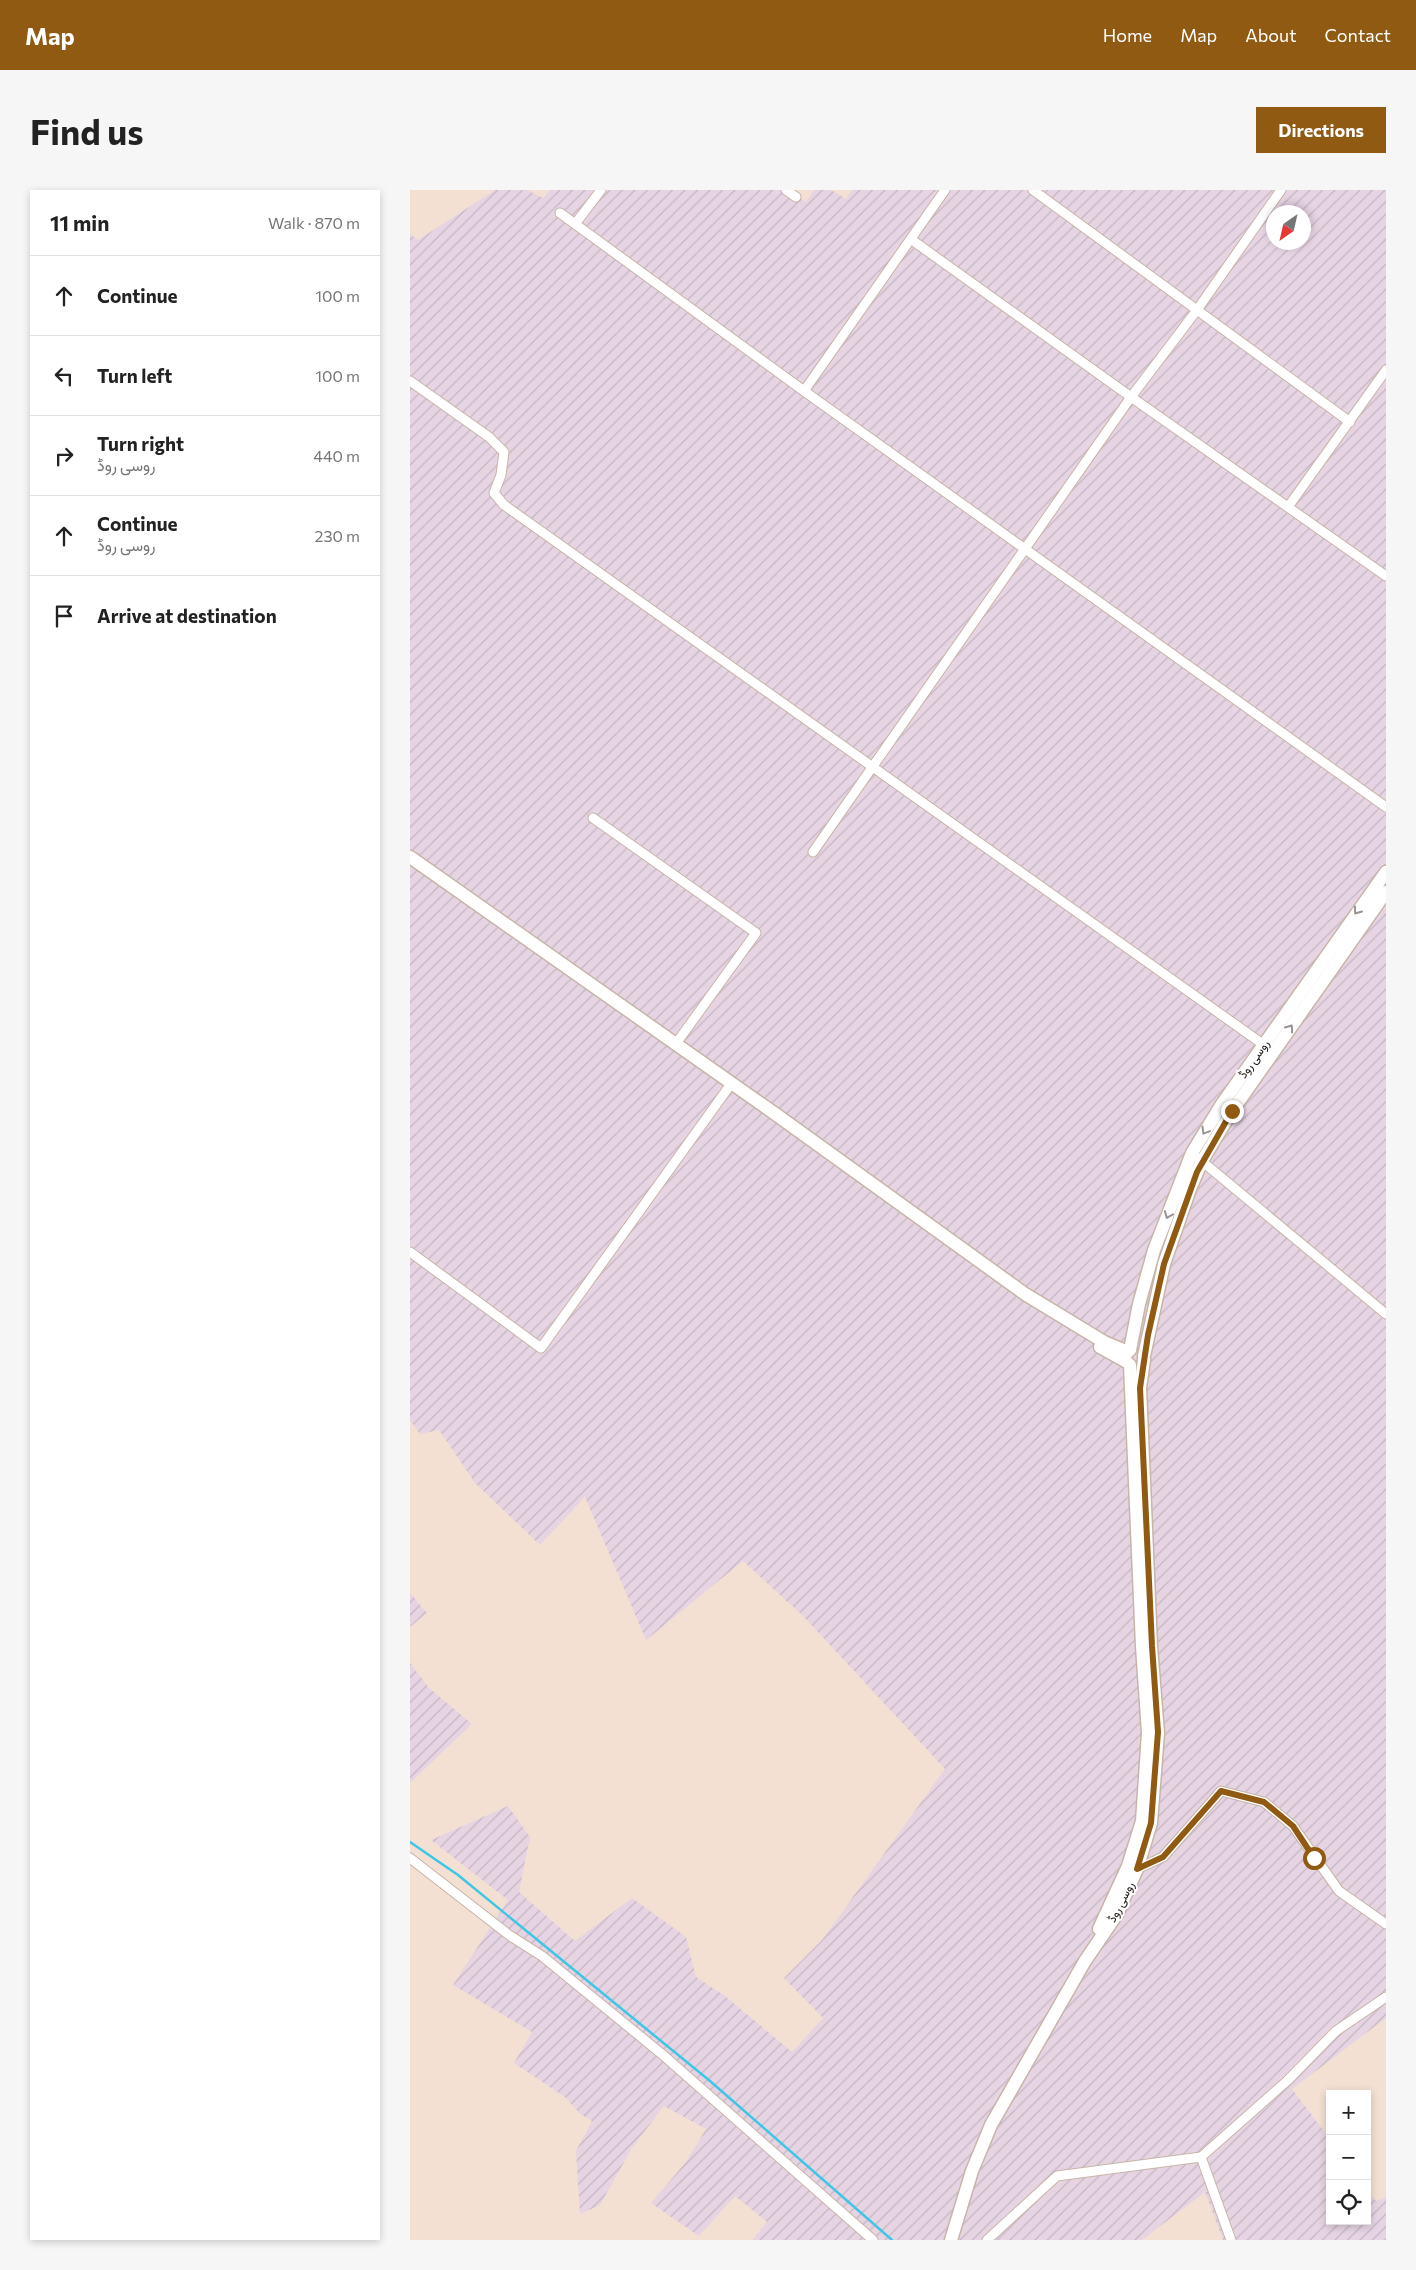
<!DOCTYPE html>
<html lang="en">
<head>
<meta charset="utf-8">
<style>
  body { margin:0; font-family:Commissioner,Vazirmatn,sans-serif; background:#f6f6f6; color:#222 }
  .controls { position:absolute; right:15px; bottom:15px; display:grid; overflow:hidden; border-radius:0px; box-shadow:0 2px 8px #0003 }
  .controls button { width:45px; height:45px; display:grid; place-items:center; padding:0; border:0; border-bottom:1px solid #e0e0e0; background:#fff; color:#222; font:25px sans-serif }
  .compass { position:absolute; left:856px; top:15px; width:45px; height:45px; border-radius:50%; background:#fff; box-shadow:0 2px 8px #0003; rotate:214deg }
  .stop { position:absolute; width:15px; height:15px; margin:-11px; border:4px solid #915a12; border-radius:50%; background:#fff }
  .stop.end { background:#915a12; border-color:#fff; box-shadow:0 1px 5px #0008 }
  .list { margin:0; padding:0; list-style:none }
  h2 { display:flex; justify-content:space-between; align-items:center; height:65px; margin:0; padding:0 20px; font-size:21px }
  h2 small { font-size:16px; font-weight:400; color:#767676 }
  .list li { display:grid; grid-template-columns:32px 1fr auto; gap:15px; align-items:center; box-sizing:border-box; height:80px; padding:0 20px; border-top:1px solid #e0e0e0 }
  .list b { display:block; font-size:19px; white-space:nowrap }
  .list p { margin:0; font-size:16px; white-space:nowrap; color:#767676 }
  .list em { font-size:16px; font-style:normal; color:#767676 }
  .icon { flex:none; width:28px; height:28px; fill:none; stroke:currentColor; stroke-width:2; stroke-linecap:round; stroke-linejoin:round }
  .map { position:relative; flex:none; width:976px; height:2050px; overflow:hidden; border-radius:0px }
  header { display:flex; align-items:center; gap:30px; box-sizing:border-box; height:70px; padding:0 25px; background:#915a12; color:#fff }
  header strong { font-size:24px }
  nav { display:flex; gap:28px; margin-inline-start:auto; font-size:18px }
  .intro { display:flex; align-items:center; justify-content:space-between; box-sizing:border-box; height:120px; padding:0 30px }
  h1 { margin:0; font-size:35px }
  .button { padding:12px 22px; border-radius:0px; background:#915a12; color:#fff; font-size:18px; font-weight:700 }
  main { display:flex; gap:30px; padding:0 30px }
  aside { flex:1; background:#fff; border-radius:0px; box-shadow:0 2px 8px #0003 }
  .map>svg:first-child { display:block }
  .industrial { fill:url(#industrial-furrows); fill-rule:evenodd }
  .lines { fill:none; stroke-linecap:round; stroke-linejoin:round }
  .stream { stroke:#3ec7e4; stroke-width:2.5 }
  .street-casing { stroke:#c7b5a8; stroke-width:11 }
  .secondary-casing { stroke:#c7b5a8; stroke-width:15 }
  .street { stroke:#fff; stroke-width:9 }
  .secondary { stroke:#fff; stroke-width:12 }
  .oneway { stroke:#979493 }
  .route { stroke:#915a12; stroke-width:6 }
  .labels { text-anchor:middle; stroke-width:4; stroke-linejoin:round; paint-order:stroke }
  .street-label { font-size:12px; fill:#18120e; stroke:#fff }
</style>
</head>
<body>
<header>
<strong>Map</strong>
<nav><a>Home</a><a>Map</a><a>About</a><a>Contact</a></nav>
</header>
<div class="intro"><h1>Find us</h1><a class="button">Directions</a></div>
<main>
<aside>
<h2>11 min<small>Walk · 870 m</small></h2>
<ul class="list">
<li><svg class="icon" aria-label="ahead" viewBox="0 0 24 24"><path d="M12 20V5M6 11l6-6 6 6"/></svg><div><b>Continue</b></div><em>100 m</em></li>
<li><svg class="icon" aria-label="left" viewBox="0 0 24 24"><path d="M17 20v-9H6M10 6l-5 5 5 5"/></svg><div><b>Turn left</b></div><em>100 m</em></li>
<li><svg class="icon" aria-label="right" viewBox="0 0 24 24"><path d="M7 20v-9h11M14 6l5 5-5 5"/></svg><div><b>Turn right</b><p>روسی روڈ</p></div><em>440 m</em></li>
<li><svg class="icon" aria-label="ahead" viewBox="0 0 24 24"><path d="M12 20V5M6 11l6-6 6 6"/></svg><div><b>Continue</b><p>روسی روڈ</p></div><em>230 m</em></li>
<li><svg class="icon" aria-label="arrive" viewBox="0 0 24 24"><path d="M6 21V4h12l-3 4 3 4H6"/></svg><div><b>Arrive at destination</b></div></li>
</ul>
</aside>
<div class="map">
<svg width="976" height="2050" viewBox="0 0 976 2050">
  <defs>
    <pattern id="industrial-furrows" width="10" height="10" patternUnits="userSpaceOnUse" patternTransform="scale(1.25)"><rect width="10" height="10" fill="#e7d4e3"/><path d="M-1 1l2-2M0 10L10 0M9 11l2-2" fill="none" stroke="#c5b5c2"/></pattern>
  </defs>
  <rect width="100%" height="100%" fill="#f3e0d3"/>
  <g class="industrial">
    <path d="M85,0H117L133,8L140,0H378L396,12L404,0H421L436,9L442,0H976V1828L882,1899L920,1949V2031H957V2000L966,2011L976,2007V2050H813L795,2002L732,2050H342L357,2032L325,2006L289,2046L241,2013L275,1973L296,1939L254,1916L222,1958L190,2015L170,2024L166,1961L182,1931L170,1924L156,1908L104,1873L122,1842L43,1795L98,1710L21,1650L98,1616L120,1647L109,1702L165,1751L222,1708L276,1747L286,1787L315,1806L382,1862L413,1828L374,1788L412,1750L535,1579L393,1426L333,1371L236,1450L175,1307L130,1355L65,1293L29,1240L10,1244L0,1230V44L8,50ZM864,22H894V52H864Z"/>
    <path d="M0,1403L17,1423L0,1437Z"/>
    <path d="M0,1473L19,1498L62,1534L0,1593Z"/>
  </g>
  <g class="lines">
    <path class="stream" d="M0,1652L48,1685L300,1891L482,2050"/>
    <g class="street-casing">
      <g id="street">
        <path d="M376,0L386,7"/>
        <path d="M623,0L940,232"/>
        <path d="M150,23L394,201L976,617"/>
        <path d="M165,34L191,0"/>
        <path d="M502,50L721,207L976,386"/>
        <path d="M0,191L79,247L94,262L91,285L84,303L94,315L854,855"/>
        <path d="M394,201L535,0"/>
        <path d="M878,317L976,180"/>
        <path d="M183,628L346,743L265,855"/>
        <path d="M403,662L721,207L787,120L871,0"/>
        <path d="M788,968L976,1124"/>
        <path d="M0,1062L131,1158L321,894"/>
        <path d="M0,1668L99,1745L132,1766L253,1865L463,2050"/>
        <path d="M727,1679L753,1667L811,1601L854,1612L883,1636L929,1701L976,1734"/>
        <path d="M791,1967L877,1891L926,1841L976,1807"/>
        <path d="M577,2050L647,1986L791,1967L821,2050"/>
      </g>
    </g>
    <g class="secondary-casing">
      <g id="secondary">
        <path d="M0,667L364,923L615,1104L694,1152L718,1162"/>
        <path d="M690,1157L717,1172"/>
        <path d="M720,1160L729,1114L744,1060L782,963L812,914L976,682"/>
        <path d="M734,1166L754,1074L780,999L792,971L822,921L976,702"/>
        <path d="M689,1739L718,1676L732,1631L738,1543L732,1456L720,1175"/>
        <path d="M541,2050L562,1981L581,1935L675,1771L707,1724L727,1679L741,1633L748,1543L741,1456L730,1198L734,1170"/>
      </g>
    </g>
    <use href="#street" class="street"/>
    <use href="#secondary" class="secondary"/>
  </g>
  <defs><path id="oneway-chevron" d="M-2-3.5L2.5 0L-2 3.5" fill="none" stroke-width="1.6" stroke-linecap="round" stroke-linejoin="round" transform="scale(1.25)"/></defs>
  <g class="oneway">
    <use href="#oneway-chevron" transform="translate(947 721) rotate(126)"/>
    <use href="#oneway-chevron" transform="translate(880 838) rotate(-55)"/>
    <use href="#oneway-chevron" transform="translate(795 941) rotate(121)"/>
    <use href="#oneway-chevron" transform="translate(758 1025) rotate(112)"/>
  </g>
  <g class="lines">
    <path class="route" d="M822,921L787,982L754,1074L738,1145L730,1198L742,1456L748,1542L741,1633L727,1679L753,1667L811,1601L854,1612L883,1636L904,1668"/>
  </g>
  <g class="labels">
    <g class="street-label">
      <text transform="translate(844 869) rotate(-55)" y="4">روسی روڈ</text>
      <text transform="translate(711 1712) rotate(-63)" y="4">روسی روڈ</text>
    </g>
  </g>
</svg>
<div class="controls">
<button>+</button>
<button>−</button>
<button><svg class="icon" aria-label="locate" viewBox="0 0 24 24"><circle cx="12" cy="12" r="6"/><path d="M12 2v4M12 18v4M2 12h4M18 12h4"/></svg></button>
</div>
<svg class="compass" viewBox="-18 -18 36 36"><path d="M0-13l5 13h-10z" fill="#e53935"/><path d="M0 13l5-13h-10z" fill="#767676"/></svg>
<div class="stop" style="left:904px;top:1668px"></div>
<div class="stop end" style="left:822px;top:921px"></div>
</div>
</main>
</body>
</html>
